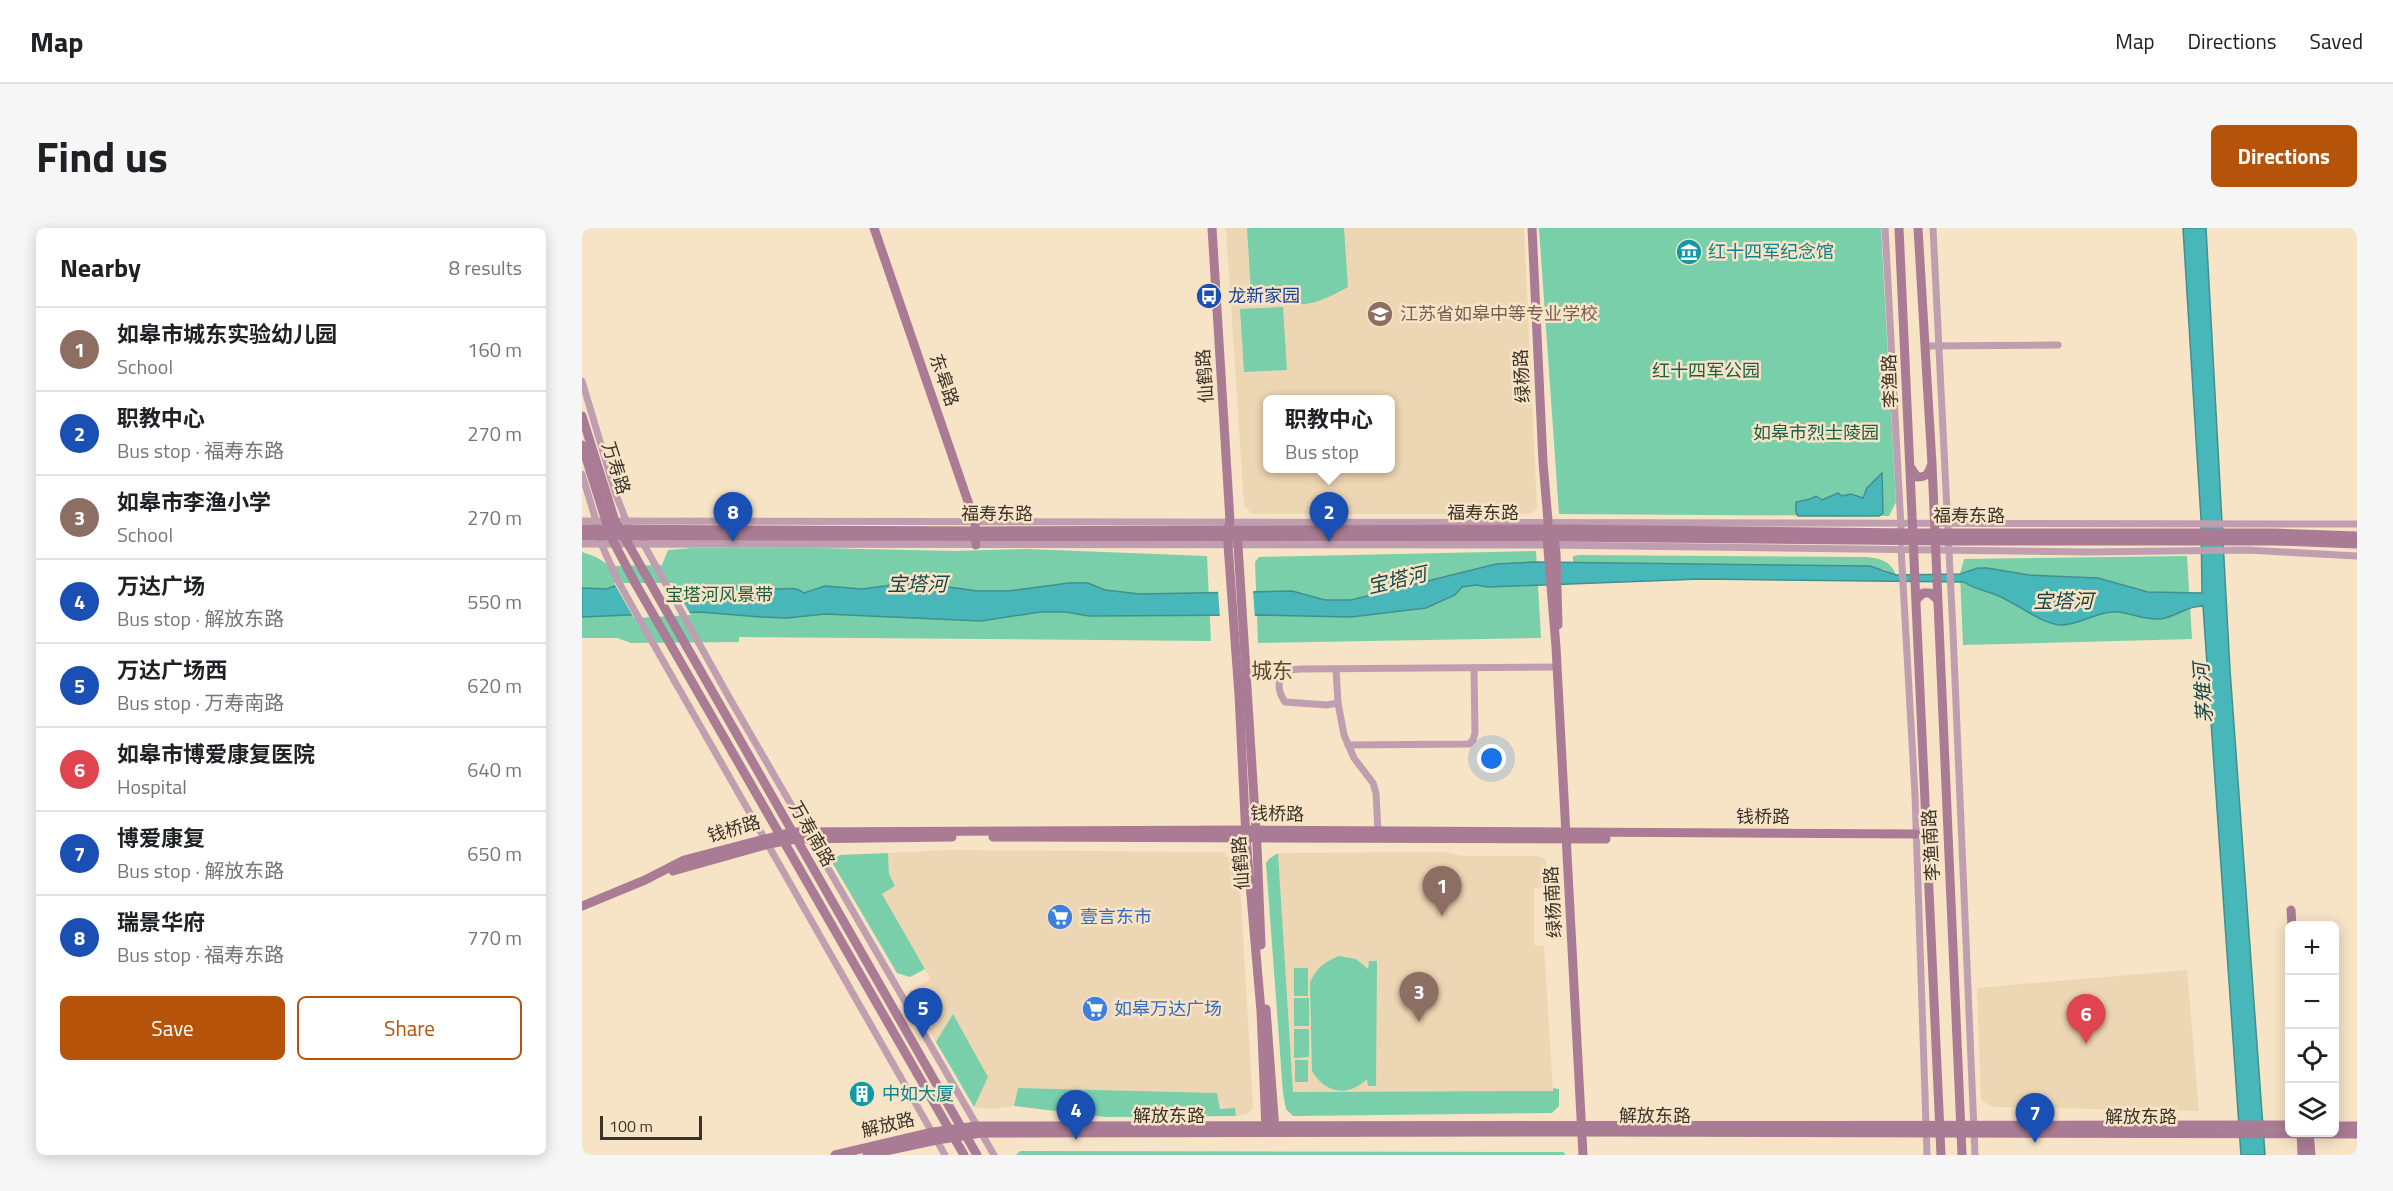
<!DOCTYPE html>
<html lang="en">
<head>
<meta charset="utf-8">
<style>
  body { margin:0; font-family:"Titillium Web","Noto Sans SC",sans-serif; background:#f6f6f6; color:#202124 }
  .controls { position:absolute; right:18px; bottom:18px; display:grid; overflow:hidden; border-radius:9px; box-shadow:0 3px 15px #0003 }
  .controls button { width:54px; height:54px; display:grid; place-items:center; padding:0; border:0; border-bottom:2px solid #e0e0e0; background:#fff; color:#202124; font:30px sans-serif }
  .scale { position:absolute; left:18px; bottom:15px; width:102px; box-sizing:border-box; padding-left:6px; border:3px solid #3b3328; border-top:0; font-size:16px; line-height:21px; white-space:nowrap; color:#3b3328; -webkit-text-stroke:4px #f7e3c6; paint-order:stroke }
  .you { position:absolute; left:910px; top:531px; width:21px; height:21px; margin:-15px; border:4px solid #fff; border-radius:50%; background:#1a73e8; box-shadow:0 0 0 9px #1a73e833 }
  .badge { display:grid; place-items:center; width:39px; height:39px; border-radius:50%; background:#b45309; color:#fff; font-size:20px; font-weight:700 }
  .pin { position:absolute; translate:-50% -50px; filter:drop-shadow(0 2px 3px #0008) }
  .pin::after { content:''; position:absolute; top:32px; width:21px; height:18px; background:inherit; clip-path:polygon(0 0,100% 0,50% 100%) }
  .popup { position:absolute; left:681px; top:167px; width:132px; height:78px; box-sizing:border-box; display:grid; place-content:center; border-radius:9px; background:#fff; filter:drop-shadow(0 2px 4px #0005); font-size:20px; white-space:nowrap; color:#757577 }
  .popup b { font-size:22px; color:#202124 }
  .popup::after { content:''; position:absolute; left:50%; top:100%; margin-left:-12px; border:12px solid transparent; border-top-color:#fff }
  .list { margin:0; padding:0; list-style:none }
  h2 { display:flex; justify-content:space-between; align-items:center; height:78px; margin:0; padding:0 24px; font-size:26px }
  h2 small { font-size:20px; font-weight:400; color:#757577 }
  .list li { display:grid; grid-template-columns:39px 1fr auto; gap:18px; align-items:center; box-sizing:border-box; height:84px; padding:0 24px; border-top:2px solid #e0e0e0 }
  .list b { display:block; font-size:22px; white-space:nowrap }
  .list p { margin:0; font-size:20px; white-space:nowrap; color:#757577 }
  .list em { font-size:20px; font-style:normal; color:#757577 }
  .actions { display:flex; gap:12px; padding:18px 24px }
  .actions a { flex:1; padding:14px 0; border:2px solid #b45309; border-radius:9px; text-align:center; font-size:21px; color:#b45309 }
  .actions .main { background:#b45309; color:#fff }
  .icon { flex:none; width:33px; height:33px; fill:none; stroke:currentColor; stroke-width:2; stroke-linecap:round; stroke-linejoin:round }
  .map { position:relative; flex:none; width:1775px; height:927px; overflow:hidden; border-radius:9px }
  header { display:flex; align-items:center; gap:36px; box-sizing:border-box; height:84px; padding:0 30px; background:#fff; border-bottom:2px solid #e0e0e0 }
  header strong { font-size:28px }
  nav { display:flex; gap:33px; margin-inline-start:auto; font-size:21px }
  .intro { display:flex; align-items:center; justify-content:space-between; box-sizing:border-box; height:144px; padding:0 36px }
  h1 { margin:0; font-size:42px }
  .button { padding:15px 27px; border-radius:9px; background:#b45309; color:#fff; font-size:21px; font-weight:700 }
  main { display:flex; gap:36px; padding:0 36px }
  aside { flex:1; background:#fff; border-radius:9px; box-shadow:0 3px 15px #0003 }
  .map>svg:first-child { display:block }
  .built { fill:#edd6b3; fill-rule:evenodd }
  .green { fill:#79cfaa }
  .water { fill:#47b7b9; stroke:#438f8e; stroke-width:1.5 }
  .pier { fill:#f7e3c6 }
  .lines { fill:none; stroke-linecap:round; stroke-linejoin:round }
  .street { stroke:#bf9eaf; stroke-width:7 }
  .secondary { stroke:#aa7b94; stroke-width:9 }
  .labels { text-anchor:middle; stroke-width:5; stroke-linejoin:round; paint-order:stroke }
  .culture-label { font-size:18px; fill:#0d838f; stroke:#f7e3c6; text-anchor:start }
  .transit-label { font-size:18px; fill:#164399; stroke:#f7e3c6; text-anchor:start }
  .education-label { font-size:18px; fill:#785e54; stroke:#f7e3c6; text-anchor:start }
  .park-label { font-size:18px; fill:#1c5f46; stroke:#f7e3c6 }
  .street-label { font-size:18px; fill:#3b3328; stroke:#f7e3c6 }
  .shop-label { font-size:18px; fill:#366cbe; stroke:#f7e3c6; text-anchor:start }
  .water-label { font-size:20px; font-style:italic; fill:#164849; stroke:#f7e3c6 }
  .quarter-label { font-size:21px; fill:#5b4b32; stroke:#f7e3c6 }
</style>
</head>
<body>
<header>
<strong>Map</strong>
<nav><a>Map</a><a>Directions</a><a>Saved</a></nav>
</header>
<div class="intro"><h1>Find us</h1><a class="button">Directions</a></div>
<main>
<aside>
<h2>Nearby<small>8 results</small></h2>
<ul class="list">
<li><span class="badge" style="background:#8d6e63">1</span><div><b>如皋市城东实验幼儿园</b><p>School</p></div><em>160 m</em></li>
<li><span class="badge" style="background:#1a4fb4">2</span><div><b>职教中心</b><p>Bus stop · 福寿东路</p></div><em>270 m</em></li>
<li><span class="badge" style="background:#8d6e63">3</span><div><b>如皋市李渔小学</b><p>School</p></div><em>270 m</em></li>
<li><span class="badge" style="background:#1a4fb4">4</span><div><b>万达广场</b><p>Bus stop · 解放东路</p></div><em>550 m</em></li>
<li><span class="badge" style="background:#1a4fb4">5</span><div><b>万达广场西</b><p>Bus stop · 万寿南路</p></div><em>620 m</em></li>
<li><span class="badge" style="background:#e0444e">6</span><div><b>如皋市博爱康复医院</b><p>Hospital</p></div><em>640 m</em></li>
<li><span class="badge" style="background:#1a4fb4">7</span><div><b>博爱康复</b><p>Bus stop · 解放东路</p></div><em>650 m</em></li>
<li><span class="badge" style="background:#1a4fb4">8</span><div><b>瑞景华府</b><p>Bus stop · 福寿东路</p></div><em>770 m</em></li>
</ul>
<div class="actions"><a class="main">Save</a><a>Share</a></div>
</aside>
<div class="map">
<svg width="1775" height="927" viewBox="0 0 1775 927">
  <rect width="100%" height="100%" fill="#f7e3c6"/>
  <g class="built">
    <path d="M644,0H942L955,281L947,286H670L662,277ZM686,172H808V240H686Z"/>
    <path d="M367,622L640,624L657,638L671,880L665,886L654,888L653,880L638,881L635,865L436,860L432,878L410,881L392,879L406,849L371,787L354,814L326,764L349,751L300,666L313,658L307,646L306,625Z"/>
    <path d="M862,624L882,628H956L964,631L965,659L952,660V717L962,718L971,863L711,864L696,625Z"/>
    <path d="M1605,742L1617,883L1411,879L1399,872L1395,760Z"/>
  </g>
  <g class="green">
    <path d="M665,0H762L766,59C737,75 713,86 684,64L669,65Z"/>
    <path d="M957,0H1299L1314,274L1307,288H1297L977,286Z"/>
    <path d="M701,79L705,142L662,144L658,81Z"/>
    <path d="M110,320H235L372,323L444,321L625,328L629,413L157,409V414L49,415L35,410H0V324L14,329L28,338L80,337L86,322Z"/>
    <path d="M954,323L959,410L676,415L673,334L677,329Z"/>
    <path d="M998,327L1284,329C1298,330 1309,333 1314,347L1301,341L991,334V328Z"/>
    <path d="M1605,328L1610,411L1381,417L1378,346L1382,331Z"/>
    <path d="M306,625L307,646L313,658L300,666L343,741L328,749L315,745L251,636L253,630L258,627Z"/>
    <path d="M696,625L711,864L971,863V860L977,861V878L970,885L711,888L704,881L701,865L684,635L687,631Z"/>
    <path d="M757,728L774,731L786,741L787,733H795L794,858H786L785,851C767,869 743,866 730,843L728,755C734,740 742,734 757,728Z"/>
    <rect x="712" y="740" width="14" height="28"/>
    <rect x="712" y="770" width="15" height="28"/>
    <path d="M371,786L406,849L392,879L354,814Z"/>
    <path d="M712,801H727V829L712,830Z"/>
    <rect x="713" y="832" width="13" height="22"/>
    <path d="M436,860L635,865L638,881L653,880L654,888L523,889L432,878Z"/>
    <path d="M438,923L981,924L984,927H434Z"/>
  </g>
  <g class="water">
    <path d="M1601,0H1624L1648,442L1683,927H1659L1621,378C1603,378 1595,389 1578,391C1563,392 1551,386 1537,384C1516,382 1499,397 1479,397C1458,396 1432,373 1412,366C1401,362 1392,361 1382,354L1118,351L906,359L894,357L880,359L873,367L844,380L769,389L680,387L507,388L484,384H458L399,393L243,386L205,390L179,389L117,384L0,389V360L24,361L33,358H95L104,363L129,357L189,360C201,364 211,356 222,365L243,358L280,361L332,354L395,363H426L487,355H506L523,362L558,366L710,363L743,372H769L914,336L954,334L1288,338L1314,347L1378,346L1396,340H1405L1447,347L1516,350L1566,364L1620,365L1619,291Z"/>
    <path d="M1300,245L1301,285L1297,288H1216L1214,284V274L1228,271L1234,268L1240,272L1256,265L1260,268L1269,266L1281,270L1285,260Z"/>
  </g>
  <g class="pier">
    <path d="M32,355H90L109,387L52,390Z"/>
    <path d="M671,362L673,390L638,391L636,363Z"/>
  </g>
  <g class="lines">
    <g class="street">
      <path d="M1303,0L1319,300"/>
      <path d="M1351,0L1371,404L1393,927"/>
      <path d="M1343,118L1476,117"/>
      <path d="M0,153L33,264L45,295"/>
      <path d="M0,246L15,296"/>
      <path d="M0,293L1775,296"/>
      <path d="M18,313L36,353L64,403L363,927"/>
      <path d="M61,315L148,471L412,927"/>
      <path d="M0,316L965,317L1507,324L1665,322L1775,328"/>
      <path d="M1319,320L1333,567L1345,927"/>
      <path d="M754,441L756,475L762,507L772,530L791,555L794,565L796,604"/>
      <path d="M756,475L745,477L703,474C697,465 696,459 698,448L707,442L719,441L975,439"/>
      <path d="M766,517L887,516L891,512L893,505L892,440"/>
    </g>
    <g class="secondary">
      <path d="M292,0L393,294L394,317"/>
      <path d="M630,0L648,293L646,301V317L657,467L664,610L679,783L684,902"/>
      <path d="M950,0L961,234L966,293L965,309L974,419L1001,927"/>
      <path d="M1317,0L1359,927"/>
      <path d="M1336,0L1350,236L1380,927"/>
      <path d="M0,188L33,293L395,927"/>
      <path d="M0,217L29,309L52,353L382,927"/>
      <path d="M1329,240L1335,249C1344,249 1346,247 1349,238"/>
      <path d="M0,301L394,303L971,301L1331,305H1693L1775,308"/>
      <path d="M655,302L675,618L679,717"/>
      <path d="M971,303L974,325L976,397"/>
      <path d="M0,308L973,309L1366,313H1694L1775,316"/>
      <path d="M1335,371L1341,365H1348L1355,371"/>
      <path d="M411,609L1024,611"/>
      <path d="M91,643L187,616L214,611L370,609"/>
      <path d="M0,678L63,652L102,632L210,604L664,602L1334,606"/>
      <path d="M1709,682L1710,698"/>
      <path d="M684,781L693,902"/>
      <path d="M1752,898H1775"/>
      <path d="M1719,904L1720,927"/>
      <path d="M1727,904L1729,927"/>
      <path d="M253,927L351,904L394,898L1708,897"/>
      <path d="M285,927L355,912L399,905L1000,904L1775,906"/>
    </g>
  </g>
  <defs>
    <g id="museum-disc" transform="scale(1.35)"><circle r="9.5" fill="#0f9aa8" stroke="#f7e3c6"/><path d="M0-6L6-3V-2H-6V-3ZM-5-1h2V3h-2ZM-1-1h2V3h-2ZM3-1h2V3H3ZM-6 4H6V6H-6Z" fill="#fff"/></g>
    <g id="bus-disc" transform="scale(1.35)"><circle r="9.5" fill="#1a4fb4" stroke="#f7e3c6"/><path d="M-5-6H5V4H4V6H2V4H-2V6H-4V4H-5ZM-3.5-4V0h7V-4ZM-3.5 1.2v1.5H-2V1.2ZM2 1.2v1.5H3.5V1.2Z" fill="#fff"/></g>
    <g id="school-disc" transform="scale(1.35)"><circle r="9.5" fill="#8d6e63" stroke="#f7e3c6"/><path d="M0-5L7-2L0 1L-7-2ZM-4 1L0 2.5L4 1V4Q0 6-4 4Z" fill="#fff"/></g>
    <g id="supermarket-disc" transform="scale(1.35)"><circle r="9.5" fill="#3f7fe0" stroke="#f7e3c6"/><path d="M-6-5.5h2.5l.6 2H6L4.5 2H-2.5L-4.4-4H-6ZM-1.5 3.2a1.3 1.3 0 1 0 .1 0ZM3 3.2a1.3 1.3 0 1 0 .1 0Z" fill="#fff"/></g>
    <g id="building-disc" transform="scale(1.35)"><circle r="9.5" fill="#0f9aa8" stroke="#f7e3c6"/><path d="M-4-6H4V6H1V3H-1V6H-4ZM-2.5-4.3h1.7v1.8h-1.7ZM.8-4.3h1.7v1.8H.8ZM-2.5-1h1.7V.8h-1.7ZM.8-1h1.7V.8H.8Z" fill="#fff"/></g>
  </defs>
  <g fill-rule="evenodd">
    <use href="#museum-disc" x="1107" y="24"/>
    <use href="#bus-disc" x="627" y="68"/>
    <use href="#school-disc" x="798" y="86"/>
    <use href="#supermarket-disc" x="478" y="689"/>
    <use href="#supermarket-disc" x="513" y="781"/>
    <use href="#building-disc" x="280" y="866"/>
  </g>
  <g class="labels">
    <g class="culture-label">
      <text x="1126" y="30">红十四军纪念馆</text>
      <text x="300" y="872">中如大厦</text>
    </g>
    <g class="transit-label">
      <text x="646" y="74">龙新家园</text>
    </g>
    <g class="education-label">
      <text x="818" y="92">江苏省如皋中等专业学校</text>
    </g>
    <g class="park-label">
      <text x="1124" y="149">红十四军公园</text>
      <text x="1234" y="211">如皋市烈士陵园</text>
      <text x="137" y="373">宝塔河风景带</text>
    </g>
    <g class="street-label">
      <text transform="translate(623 148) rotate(-94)" y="6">仙鹤路</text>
      <text transform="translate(940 148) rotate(-93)" y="6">绿杨路</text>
      <text transform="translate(362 152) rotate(71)" y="6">东皋路</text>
      <text transform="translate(1308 153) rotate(-92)" y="6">李渔路</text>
      <text transform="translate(34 240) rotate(72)" y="6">万寿路</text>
      <text x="901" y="291">福寿东路</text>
      <text x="415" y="292">福寿东路</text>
      <text x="1387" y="294">福寿东路</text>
      <text transform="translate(695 586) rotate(1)" y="6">钱桥路</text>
      <text x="1181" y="595">钱桥路</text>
      <text transform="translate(152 601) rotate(-16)" y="6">钱桥路</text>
      <text transform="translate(230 606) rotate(60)" y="6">万寿南路</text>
      <text transform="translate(1349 617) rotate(-93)" y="6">李渔南路</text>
      <text transform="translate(659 635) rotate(-94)" y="6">仙鹤路</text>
      <text transform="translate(971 674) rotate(-93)" y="6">绿杨南路</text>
      <text x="587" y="894">解放东路</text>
      <text x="1073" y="894">解放东路</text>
      <text x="1559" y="895">解放东路</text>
      <text transform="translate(306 897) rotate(-13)" y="6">解放路</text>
    </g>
    <g class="shop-label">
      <text x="498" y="695">壹言东市</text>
      <text x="532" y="787">如皋万达广场</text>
    </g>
    <g class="water-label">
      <text transform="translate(815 352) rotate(-13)" y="7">宝塔河</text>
      <text x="335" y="363">宝塔河</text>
      <text x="1481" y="380">宝塔河</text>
      <text transform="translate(1621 465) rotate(-94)" y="7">茅雉河</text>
    </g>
    <g class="quarter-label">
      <text x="690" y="450">城东</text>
    </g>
  </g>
</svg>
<div class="controls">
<button>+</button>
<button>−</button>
<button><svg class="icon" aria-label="locate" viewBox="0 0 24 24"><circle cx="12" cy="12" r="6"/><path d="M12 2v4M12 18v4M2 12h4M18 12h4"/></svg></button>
<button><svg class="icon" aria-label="layers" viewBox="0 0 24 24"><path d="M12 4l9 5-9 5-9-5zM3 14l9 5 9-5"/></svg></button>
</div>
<div class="scale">100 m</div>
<div class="you"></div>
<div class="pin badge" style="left:860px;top:688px;background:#8d6e63">1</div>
<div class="pin badge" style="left:747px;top:314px;background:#1a4fb4">2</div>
<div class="popup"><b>职教中心</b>Bus stop</div>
<div class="pin badge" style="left:837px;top:794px;background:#8d6e63">3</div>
<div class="pin badge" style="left:494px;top:912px;background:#1a4fb4">4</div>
<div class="pin badge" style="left:341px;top:810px;background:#1a4fb4">5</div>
<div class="pin badge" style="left:1504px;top:816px;background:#e0444e">6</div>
<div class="pin badge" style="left:1453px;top:915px;background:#1a4fb4">7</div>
<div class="pin badge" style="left:151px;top:314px;background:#1a4fb4">8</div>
</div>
</main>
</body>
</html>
